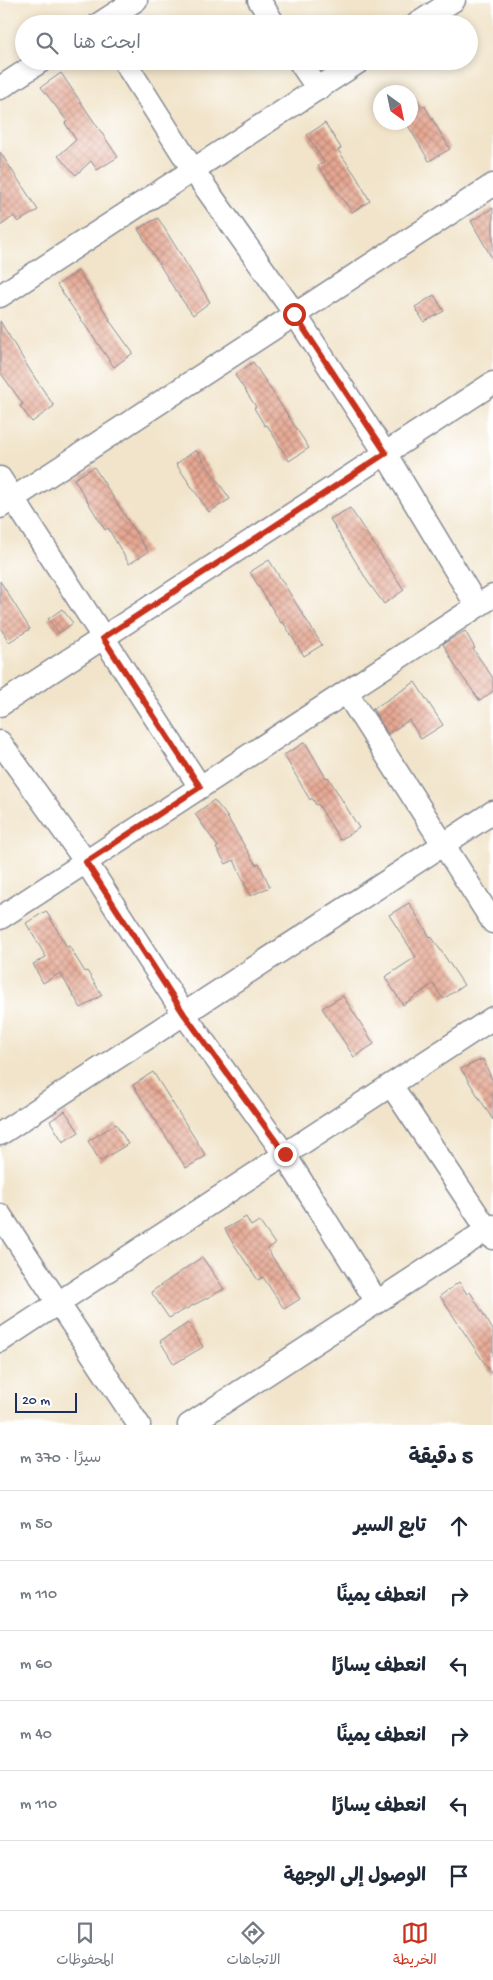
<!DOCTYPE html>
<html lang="ar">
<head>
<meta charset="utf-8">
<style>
  body { margin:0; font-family:"Gochi Hand","Playpen Sans Arabic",sans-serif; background:#f6f6f7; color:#1f2937; direction:rtl }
  .compass { position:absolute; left:373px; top:85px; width:45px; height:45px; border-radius:50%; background:#fff; box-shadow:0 2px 8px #0003; rotate:147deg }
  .scale { position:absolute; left:15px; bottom:12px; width:62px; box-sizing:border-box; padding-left:5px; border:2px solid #1b2f5e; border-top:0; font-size:14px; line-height:18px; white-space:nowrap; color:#1b2f5e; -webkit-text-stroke:4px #fff; paint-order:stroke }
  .stop { position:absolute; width:15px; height:15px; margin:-11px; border:4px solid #c8321e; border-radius:50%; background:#fff }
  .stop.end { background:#c8321e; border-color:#fff; box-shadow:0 1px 5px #0008 }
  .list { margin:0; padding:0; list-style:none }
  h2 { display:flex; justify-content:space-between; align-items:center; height:65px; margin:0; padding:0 20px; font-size:21px }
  h2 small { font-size:16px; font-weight:400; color:#747a83 }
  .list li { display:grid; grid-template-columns:32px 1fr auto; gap:15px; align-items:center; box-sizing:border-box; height:70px; padding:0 20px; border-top:1px solid #e0e1e3 }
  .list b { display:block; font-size:19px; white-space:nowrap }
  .list em { font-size:16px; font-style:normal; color:#747a83 }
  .icon { flex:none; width:28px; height:28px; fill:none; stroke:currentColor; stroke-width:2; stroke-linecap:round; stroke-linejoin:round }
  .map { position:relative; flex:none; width:493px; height:1425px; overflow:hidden; direction:ltr }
  .search { position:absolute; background:#fff; box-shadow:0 2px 8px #0003; left:15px; right:15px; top:15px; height:55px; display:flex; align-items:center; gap:12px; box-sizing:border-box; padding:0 18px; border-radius:28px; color:#747a83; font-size:19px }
  .sheet { height:485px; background:#fff }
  nav { display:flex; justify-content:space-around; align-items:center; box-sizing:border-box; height:70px; border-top:1px solid #e0e1e3; background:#fff; font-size:14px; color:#747a83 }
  nav a { display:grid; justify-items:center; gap:2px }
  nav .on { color:#c8321e }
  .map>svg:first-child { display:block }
  .building { fill:url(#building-cross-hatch) }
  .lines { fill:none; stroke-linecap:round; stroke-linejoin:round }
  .street-casing { stroke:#868a94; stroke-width:25 }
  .street { stroke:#fff; stroke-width:22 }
  .route { stroke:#c8321e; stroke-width:6 }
</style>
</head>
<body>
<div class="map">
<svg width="493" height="1425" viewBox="0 0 493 1425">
  <defs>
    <pattern id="building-cross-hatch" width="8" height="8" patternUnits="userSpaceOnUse" patternTransform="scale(1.25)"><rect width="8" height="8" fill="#e6a791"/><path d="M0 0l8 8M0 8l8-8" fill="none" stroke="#ba887a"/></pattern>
  </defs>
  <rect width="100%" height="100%" fill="#fff"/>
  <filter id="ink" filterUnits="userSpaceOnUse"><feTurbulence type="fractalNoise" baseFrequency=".02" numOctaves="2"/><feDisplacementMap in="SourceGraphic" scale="10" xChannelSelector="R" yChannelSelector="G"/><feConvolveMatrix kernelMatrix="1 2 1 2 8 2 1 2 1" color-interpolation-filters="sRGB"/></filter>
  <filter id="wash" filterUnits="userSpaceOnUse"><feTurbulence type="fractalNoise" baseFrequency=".0096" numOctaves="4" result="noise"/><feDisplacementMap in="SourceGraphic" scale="20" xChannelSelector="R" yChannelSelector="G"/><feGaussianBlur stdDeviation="1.12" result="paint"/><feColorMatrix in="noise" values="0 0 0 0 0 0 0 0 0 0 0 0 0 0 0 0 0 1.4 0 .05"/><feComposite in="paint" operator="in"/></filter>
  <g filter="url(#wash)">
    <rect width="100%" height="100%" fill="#f1e4ca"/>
    <g id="blocks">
      <g class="building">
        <path d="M61,73L118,157L97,170L91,161L76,175L58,156L76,140L65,123L67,121L41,87Z"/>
        <path d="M410,88L422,107L424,105L450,149L429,161L406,122H410Z"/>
        <path d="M325,123L341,148L338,150L356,176L370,201L352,212L318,166L324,162L307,135Z"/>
        <path d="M0,152L38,210L18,222L14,216L0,226Z"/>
        <path d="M493,208V260L471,221Z"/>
        <path d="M158,218L210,302L193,315L175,290L138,229Z"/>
        <path d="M78,271L110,319L109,320L133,353L114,367L57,285Z"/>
        <path d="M434,295L444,311L424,322L415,307Z"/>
        <path d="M0,321L31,372L54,406L32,422L20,406L23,404L0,372Z"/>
        <path d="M253,362L309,448L289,461L267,425L265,426L254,408L256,407L235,375Z"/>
        <path d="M196,450L230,499L209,512L176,464Z"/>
        <path d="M94,467L148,552L129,564L108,528L105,530L74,479Z"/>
        <path d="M350,508L404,590L384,604L368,582L330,519Z"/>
        <path d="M269,560L322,645L304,656L283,622L281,623L250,572Z"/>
        <path d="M0,581L30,629L9,642L0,627Z"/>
        <path d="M62,609L73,623L59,633L48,619Z"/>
        <path d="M465,631L475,648L473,649L493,678V691L480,701L457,669L443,644Z"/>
        <path d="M415,682L443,725L421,739L409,720L388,734L373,709Z"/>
        <path d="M305,742L326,778L328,777L359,828L340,840L318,804L316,805L312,798L310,800L284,755Z"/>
        <path d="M214,800L226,815L256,865L259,863L270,887L250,896L234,860L226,864L216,848L218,847L195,814Z"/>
        <path d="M409,903L430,937L431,936L464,985L443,999L433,984L403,1005L385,977L416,957L389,915Z"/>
        <path d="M46,911L67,947L69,946L85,972L87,971L102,995L81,1008L60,973L43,983L33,964L46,957L26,923Z"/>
        <path d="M343,996L374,1044L354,1057L322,1008Z"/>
        <path d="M483,1059L493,1082V1120L461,1069Z"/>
        <path d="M153,1072L206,1156L186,1168L133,1085Z"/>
        <path d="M65,1111L79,1132L63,1142L50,1121Z"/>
        <path d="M116,1124L128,1144L100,1161L88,1141Z"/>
        <path d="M246,1217L251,1226L259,1221L275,1244L267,1249L300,1299L284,1309L263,1277L258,1280L231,1240L225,1229Z"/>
        <path d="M202,1257L224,1289L169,1318L151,1292Z"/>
        <path d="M459,1282L467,1294L470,1292L493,1330V1376L440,1296Z"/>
        <path d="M188,1323L203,1347L174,1364L160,1341Z"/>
      </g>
    </g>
  </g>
  <g filter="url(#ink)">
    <use href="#blocks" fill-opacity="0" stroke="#868a94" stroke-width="1"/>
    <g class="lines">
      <g class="street-casing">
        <g id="street">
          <path d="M259,0L274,24"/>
          <path d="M99,24L136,0"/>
          <path d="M417,24L454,0"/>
          <path d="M124,61L193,170L295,314L385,453L477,606"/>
          <path d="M299,61L318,89"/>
          <path d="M0,88L41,61"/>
          <path d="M0,296L360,61"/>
          <path d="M0,478L200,787"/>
          <path d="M0,507L493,185"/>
          <path d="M346,692L493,922"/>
          <path d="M0,705L493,383"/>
          <path d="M0,742L86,862L184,1014L285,1155L377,1302"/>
          <path d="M0,918L493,596"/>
          <path d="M391,1085L493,1238"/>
          <path d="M0,1134L493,812"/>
          <path d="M0,1215L139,1425"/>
          <path d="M0,1341L493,1018"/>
          <path d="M189,1425L493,1226"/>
        </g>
      </g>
      <use href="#street" class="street"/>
    </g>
  </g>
  <g class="lines" filter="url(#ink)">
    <path class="route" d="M285,1154L184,1014L86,862L200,787L103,638L386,453L294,314"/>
  </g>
</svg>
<svg class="compass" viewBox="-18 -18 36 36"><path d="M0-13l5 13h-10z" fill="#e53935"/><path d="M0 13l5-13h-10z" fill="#747a83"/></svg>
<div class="scale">20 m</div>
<div class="stop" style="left:294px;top:314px"></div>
<div class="stop end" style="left:285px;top:1154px"></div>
<div class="search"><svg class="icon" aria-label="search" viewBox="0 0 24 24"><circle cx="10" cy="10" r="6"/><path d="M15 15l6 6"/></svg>ابحث هنا</div>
</div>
<section class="sheet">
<h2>5 دقيقة<small>سيرًا · 370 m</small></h2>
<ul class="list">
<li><svg class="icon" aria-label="ahead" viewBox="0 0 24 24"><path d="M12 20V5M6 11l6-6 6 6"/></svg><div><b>تابع السير</b></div><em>50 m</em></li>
<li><svg class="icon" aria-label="right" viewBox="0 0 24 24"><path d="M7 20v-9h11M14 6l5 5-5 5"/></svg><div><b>انعطف يمينًا</b></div><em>110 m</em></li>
<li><svg class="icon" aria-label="left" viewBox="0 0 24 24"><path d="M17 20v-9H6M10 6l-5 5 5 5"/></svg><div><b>انعطف يسارًا</b></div><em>60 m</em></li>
<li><svg class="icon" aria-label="right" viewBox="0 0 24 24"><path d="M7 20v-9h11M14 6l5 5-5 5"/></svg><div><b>انعطف يمينًا</b></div><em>40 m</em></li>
<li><svg class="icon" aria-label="left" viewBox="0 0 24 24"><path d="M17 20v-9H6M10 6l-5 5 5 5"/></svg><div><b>انعطف يسارًا</b></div><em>110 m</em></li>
<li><svg class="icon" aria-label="arrive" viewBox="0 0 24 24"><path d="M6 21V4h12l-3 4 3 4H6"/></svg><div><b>الوصول إلى الوجهة</b></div></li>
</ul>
</section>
<nav>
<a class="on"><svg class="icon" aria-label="map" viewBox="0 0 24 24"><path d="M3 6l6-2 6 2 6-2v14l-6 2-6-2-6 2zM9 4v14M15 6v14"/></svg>الخريطة</a>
<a><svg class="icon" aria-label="directions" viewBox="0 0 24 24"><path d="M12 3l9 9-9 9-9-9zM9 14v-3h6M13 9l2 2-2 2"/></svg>الاتجاهات</a>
<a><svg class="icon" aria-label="saved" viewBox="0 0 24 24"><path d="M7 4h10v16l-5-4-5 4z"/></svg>المحفوظات</a>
</nav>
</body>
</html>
